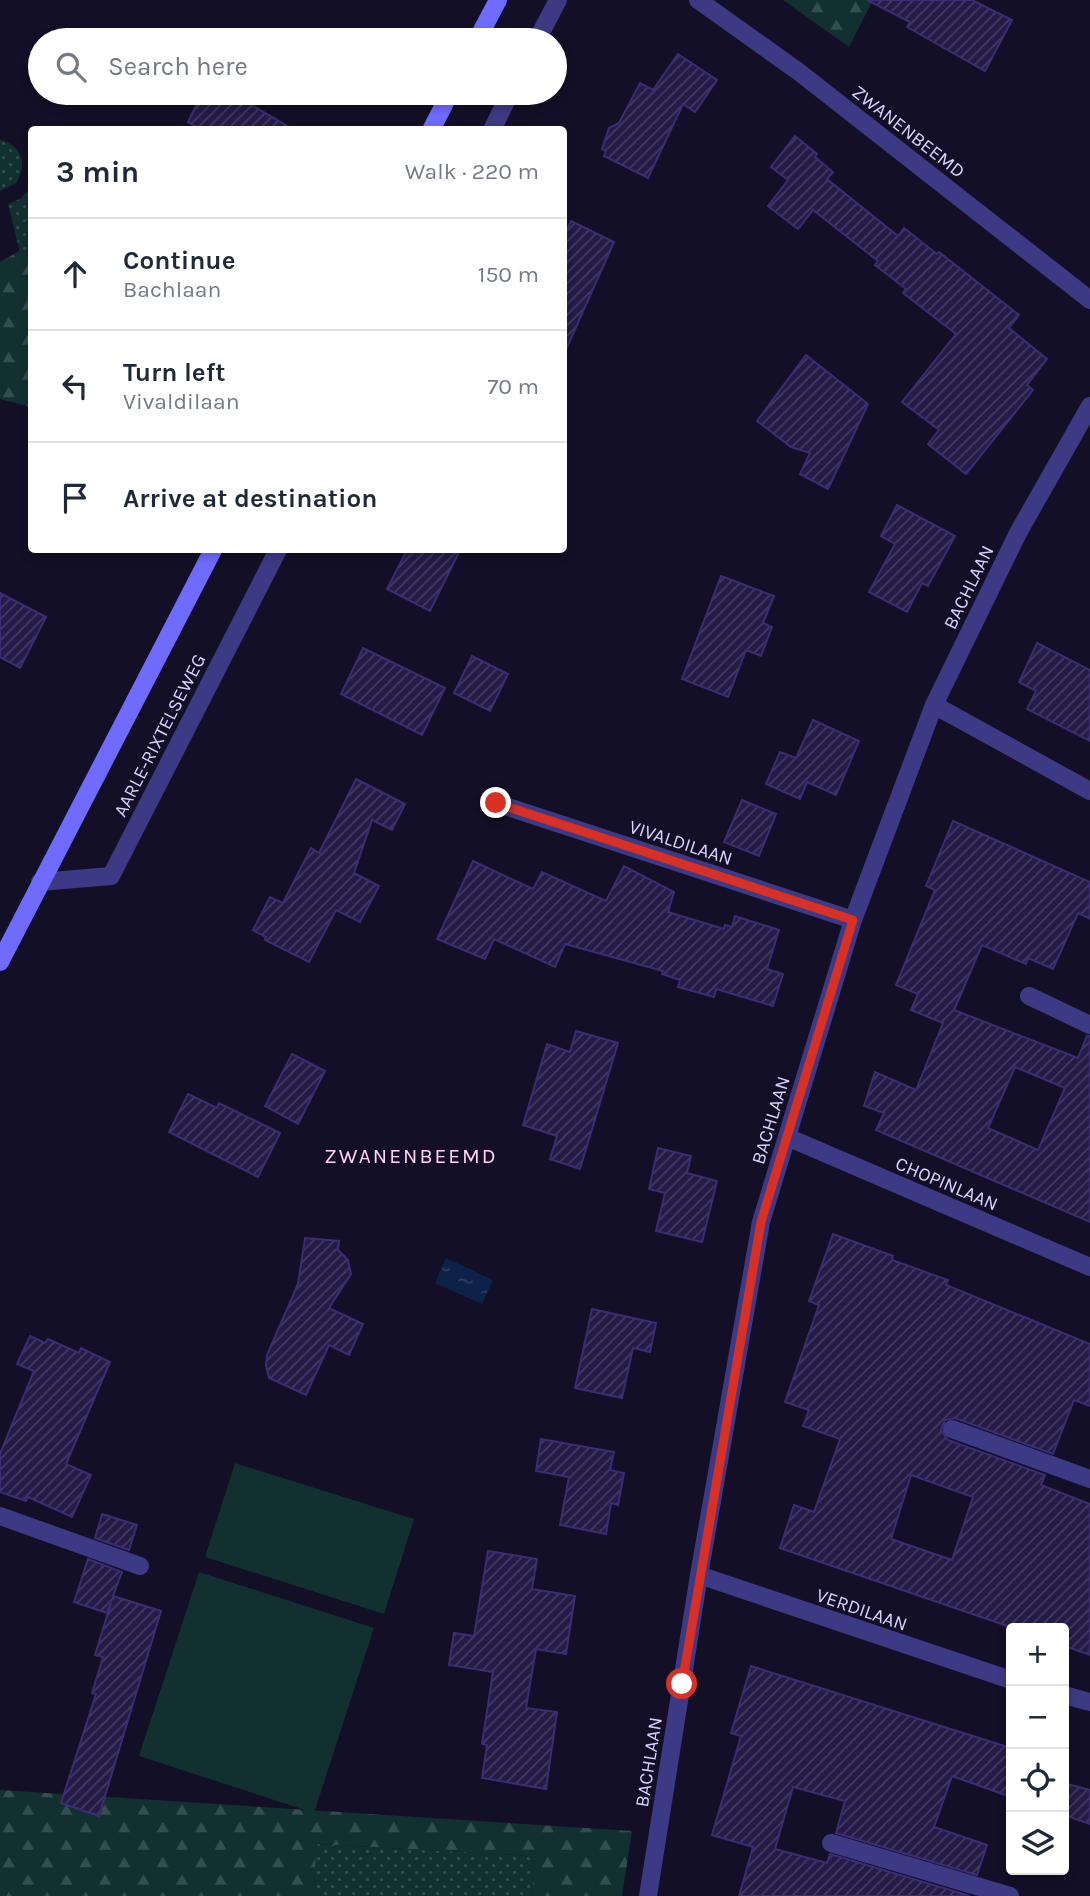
<!DOCTYPE html>
<html lang="en">
<head>
<meta charset="utf-8">
<style>
  body { margin:0; font-family:Karla,sans-serif; background:#f2f2f3; color:#1f2937 }
  .controls { position:absolute; right:21px; bottom:21px; display:grid; overflow:hidden; border-radius:7px; box-shadow:0 4px 10px #0003 }
  .controls button { width:63px; height:63px; display:grid; place-items:center; padding:0; border:0; border-bottom:2px solid #e0e1e3; background:#fff; color:#1f2937; font:35px sans-serif }
  .stop { position:absolute; width:21px; height:21px; margin:-16px; border:5px solid #d93025; border-radius:50%; background:#fff }
  .stop.end { background:#d93025; border-color:#fff; box-shadow:0 2px 7px #0008 }
  .list { margin:0; padding:0; list-style:none }
  h2 { display:flex; justify-content:space-between; align-items:center; height:91px; margin:0; padding:0 28px; font-size:30px }
  h2 small { font-size:23px; font-weight:400; color:#747a83 }
  .list li { display:grid; grid-template-columns:46px 1fr auto; gap:21px; align-items:center; box-sizing:border-box; height:112px; padding:0 28px; border-top:2px solid #e0e1e3 }
  .list b { display:block; font-size:26px; white-space:nowrap }
  .list p { margin:0; font-size:23px; white-space:nowrap; color:#747a83 }
  .list em { font-size:23px; font-style:normal; color:#747a83 }
  .icon { flex:none; width:38px; height:38px; fill:none; stroke:currentColor; stroke-width:2; stroke-linecap:round; stroke-linejoin:round }
  .map { position:relative; flex:none; width:1090px; height:1896px; overflow:hidden }
  .search { position:absolute; background:#fff; box-shadow:0 4px 10px #0003; left:28px; top:28px; width:539px; height:77px; display:flex; align-items:center; gap:18px; box-sizing:border-box; padding:0 24px; border-radius:38px; color:#747a83; font-size:26px }
  .panel { position:absolute; background:#fff; box-shadow:0 4px 10px #0003; left:28px; top:126px; width:539px; height:427px; border-radius:7px }
  .map>svg:first-child { display:block }
  .grass { fill:url(#grass-dots) }
  .forest { fill:url(#forest-firs) }
  .pitch { fill:#12302f }
  .water { fill:url(#water-ripples) }
  .building { fill:url(#building-hatch); stroke:#3b2d73; stroke-width:2; fill-rule:evenodd }
  .lines { fill:none; stroke-linecap:round; stroke-linejoin:round }
  .lane { stroke:#3d3a85; stroke-width:18 }
  .street { stroke:#3d3a85; stroke-width:18 }
  .secondary { stroke:#6f6bff; stroke-width:18 }
  .route { stroke:#d93025; stroke-width:9 }
  .labels { text-anchor:middle; stroke-width:6; stroke-linejoin:round; paint-order:stroke }
  .street-label { font-size:19px; fill:#d9d4ff; stroke:#130f26 }
  .neighbourhood-label { font-size:21px; letter-spacing:2px; fill:#ffd6f0; stroke:#130f26 }
</style>
</head>
<body>
<div class="map">
<svg width="1090" height="1896" viewBox="0 0 1090 1896">
  <defs>
    <pattern id="grass-dots" width="8" height="8" patternUnits="userSpaceOnUse" patternTransform="scale(1.75)"><rect width="8" height="8" fill="#12302f"/><path d="M2 2h.1M6 6h.1" fill="none" stroke="#344d4e" stroke-width="1.8" stroke-linecap="round"/></pattern>
    <pattern id="forest-firs" width="22" height="20" patternUnits="userSpaceOnUse" patternTransform="scale(1.75)"><rect width="22" height="20" fill="#12302f"/><path d="M5 1l3.5 6h-7zM16 11l3.5 6h-7z" fill="#344d4e"/></pattern>
    <pattern id="water-ripples" width="26" height="14" patternUnits="userSpaceOnUse" patternTransform="scale(1.75)"><rect width="26" height="14" fill="#0c2248"/><path d="M2 4q2-2 4 0t4 0M15 11q2-2 4 0t4 0" fill="none" stroke="#2f4163"/></pattern>
    <pattern id="building-hatch" width="6" height="6" patternUnits="userSpaceOnUse" patternTransform="scale(1.75)"><rect width="6" height="6" fill="#241b47"/><path d="M-1 1l2-2M0 6l6-6M5 7l2-2" fill="none" stroke="#433b63"/></pattern>
  </defs>
  <rect width="100%" height="100%" fill="#130f26"/>
  <g class="grass">
    <path d="M0,140C22,145 28,165 16,183L0,191Z"/>
    <path d="M30,189L31,250L20,252L8,204L20,199Z"/>
    <path d="M315,1844L520,1855L532,1858L533,1896H314Z"/>
  </g>
  <g class="forest">
    <path d="M783,0H873L849,47Z"/>
    <path d="M31,250H32L31,407L0,399V262L19,251Z"/>
    <path d="M0,1790L632,1831L622,1896H533L532,1858L520,1855L316,1844L314,1896H0Z"/>
  </g>
  <g class="pitch">
    <path d="M235,1463L414,1519L384,1614L205,1557Z"/>
    <path d="M199,1572L374,1628L314,1813L139,1756Z"/>
  </g>
  <path class="water" d="M446,1258L493,1280L482,1304L435,1283Z"/>
  <g class="building">
    <path d="M867,0H972L1012,20L985,71L907,27L910,22Z"/>
    <path d="M678,54L717,80L695,112L683,104L648,178L604,156L606,151L602,149L609,128L619,123L640,83L653,90Z"/>
    <path d="M202,93H231L294,130H202L188,122Z"/>
    <path d="M795,136L817,154L815,157L833,172L827,179L898,236L904,228L937,254L939,252L1019,315L1009,328L1047,359L1027,385L1033,390L966,474L928,444L939,430L902,402L956,334L903,293L906,289L875,265L878,261L813,210L798,229L768,206L788,180L771,167Z"/>
    <path d="M571,221L614,242L564,354V237Z"/>
    <path d="M806,355L868,404L828,489L800,474L810,453L791,447L757,421Z"/>
    <path d="M897,505L955,536L928,586L922,583L907,612L869,592L895,544L881,536Z"/>
    <path d="M407,550H460L430,611L387,589Z"/>
    <path d="M721,576L774,596L763,623L772,627L761,656L746,650L728,697L682,679Z"/>
    <path d="M0,593L46,617L20,668L0,657Z"/>
    <path d="M1037,643L1090,670V741L1027,709L1036,691L1019,682Z"/>
    <path d="M363,648L445,688L422,735L341,694Z"/>
    <path d="M472,656L508,674L490,711L454,693Z"/>
    <path d="M813,720L859,741L836,795L807,782L800,799L766,784L780,752L796,758Z"/>
    <path d="M356,779L405,804L392,830L372,820L354,873L379,886L360,922L336,910L309,962L265,940L266,937L253,930L270,897L283,903L311,848L319,853Z"/>
    <path d="M742,800L776,814L759,856L724,842Z"/>
    <path d="M953,821L1090,882V919L1078,913L1053,969L1028,958L1026,964L982,945L954,1010L1078,1058L1087,1036H1090V1222L876,1130L884,1113L864,1106L875,1072L916,1090L943,1023L911,1010L918,994L896,985L935,890L926,886ZM1015,1067L1065,1088L1038,1150L988,1128Z"/>
    <path d="M473,861L533,889L542,872L606,901L624,866L674,892L668,912L724,929L725,925L732,927L735,916L779,930L767,969L783,974L773,1006L716,989L714,997L678,987L680,980L662,974L663,971L565,944L555,967L494,939L485,959L437,939Z"/>
    <path d="M576,1031L618,1043L580,1169L550,1159L557,1136L523,1125L547,1044L570,1052Z"/>
    <path d="M292,1054L325,1071L298,1124L265,1106Z"/>
    <path d="M188,1094L217,1108L219,1103L280,1133L258,1177L169,1132Z"/>
    <path d="M658,1148L691,1156L687,1173L717,1181L702,1242L656,1231L665,1193L649,1189Z"/>
    <path d="M833,1234L893,1256L892,1260L948,1280L946,1285L1090,1344V1406L1074,1400L1053,1454L955,1418L945,1420L941,1430L948,1440L1045,1475L1041,1485L1090,1504V1655L1064,1646V1628H1013L780,1548L794,1505L814,1512L840,1439L803,1426L809,1410L785,1402L819,1305L809,1301ZM911,1475L973,1497L952,1560L891,1539Z"/>
    <path d="M305,1238L339,1241L338,1250L348,1260L351,1274L329,1308L363,1324L349,1355L329,1345L306,1395L269,1378L266,1365L267,1355L298,1284Z"/>
    <path d="M592,1309L656,1323L650,1352L633,1348L622,1398L575,1388Z"/>
    <path d="M30,1336L45,1343L48,1339L79,1353L81,1348L110,1362L66,1464L91,1475L72,1517L28,1497L26,1501L0,1492V1454L34,1371L17,1364Z"/>
    <path d="M541,1439L614,1452L610,1470L624,1473L618,1505L611,1503L606,1534L560,1525L569,1477L536,1471Z"/>
    <path d="M102,1514L137,1525L129,1550L95,1538Z"/>
    <path d="M488,1551L537,1559L532,1589L575,1596L566,1654L536,1649L526,1708L557,1712L546,1789L482,1778L487,1745L482,1744L493,1672L449,1665L454,1633L474,1636Z"/>
    <path d="M88,1559L122,1572L113,1596L161,1611L99,1816L61,1803L96,1694L92,1693L103,1657L95,1655L111,1603L107,1613L74,1602Z"/>
    <path d="M751,1666L1011,1748V1797L952,1776L934,1827L987,1845L977,1875L836,1833L845,1801L793,1787L775,1849L827,1863L830,1854L970,1896H739L753,1847L712,1835L741,1736L731,1733Z"/>
    <path d="M1064,1783L1090,1790V1824L1064,1815Z"/>
  </g>
  <g class="lines">
    <g class="lane">
      <path d="M1029,996L1090,1025"/>
      <path d="M952,1429L1090,1479"/>
      <path d="M0,1516L140,1566"/>
      <path d="M831,1843L1010,1896"/>
    </g>
    <g class="street">
      <path d="M698,0L799,72L1090,300"/>
      <path d="M537,40L558,0"/>
      <path d="M492,130L510,93"/>
      <path d="M934,705L1090,791"/>
      <path d="M496,803L853,920"/>
      <path d="M40,882L111,876L278,550"/>
      <path d="M787,1137L1090,1267"/>
      <path d="M699,1575L1011,1680"/>
      <path d="M1064,1695L1090,1702"/>
      <path d="M648,1896L699,1575L761,1222L853,920L934,705L1018,533L1090,406"/>
    </g>
    <g class="secondary">
      <path d="M477,40L498,0"/>
      <path d="M431,130L450,93"/>
      <path d="M0,962L213,550"/>
    </g>
  </g>
  <g class="lines">
    <path class="route" d="M496,803L853,920L761,1222L682,1684"/>
  </g>
  <g class="labels">
    <g class="street-label">
      <text transform="translate(909 131) rotate(38)" y="7">ZWANENBEEMD</text>
      <text transform="translate(968 587) rotate(-64)" y="7">BACHLAAN</text>
      <text transform="translate(159 735) rotate(-63)" y="7">AARLE-RIXTELSEWEG</text>
      <text transform="translate(681 842) rotate(18)" y="7">VIVALDILAAN</text>
      <text transform="translate(770 1120) rotate(-73)" y="7">BACHLAAN</text>
      <text transform="translate(947 1183) rotate(23)" y="7">CHOPINLAAN</text>
      <text transform="translate(862 1609) rotate(19)" y="7">VERDILAAN</text>
      <text transform="translate(648 1762) rotate(-81)" y="7">BACHLAAN</text>
    </g>
    <g class="neighbourhood-label">
      <text x="411" y="1163">ZWANENBEEMD</text>
    </g>
  </g>
</svg>
<div class="controls">
<button>+</button>
<button>−</button>
<button><svg class="icon" aria-label="locate" viewBox="0 0 24 24"><circle cx="12" cy="12" r="6"/><path d="M12 2v4M12 18v4M2 12h4M18 12h4"/></svg></button>
<button><svg class="icon" aria-label="layers" viewBox="0 0 24 24"><path d="M12 4l9 5-9 5-9-5zM3 14l9 5 9-5"/></svg></button>
</div>
<div class="stop" style="left:682px;top:1684px"></div>
<div class="stop end" style="left:496px;top:803px"></div>
<div class="search"><svg class="icon" aria-label="search" viewBox="0 0 24 24"><circle cx="10" cy="10" r="6"/><path d="M15 15l6 6"/></svg>Search here</div>
<section class="panel">
<h2>3 min<small>Walk · 220 m</small></h2>
<ul class="list">
<li><svg class="icon" aria-label="ahead" viewBox="0 0 24 24"><path d="M12 20V5M6 11l6-6 6 6"/></svg><div><b>Continue</b><p>Bachlaan</p></div><em>150 m</em></li>
<li><svg class="icon" aria-label="left" viewBox="0 0 24 24"><path d="M17 20v-9H6M10 6l-5 5 5 5"/></svg><div><b>Turn left</b><p>Vivaldilaan</p></div><em>70 m</em></li>
<li><svg class="icon" aria-label="arrive" viewBox="0 0 24 24"><path d="M6 21V4h12l-3 4 3 4H6"/></svg><div><b>Arrive at destination</b></div></li>
</ul>
</section>
</div>
</body>
</html>
